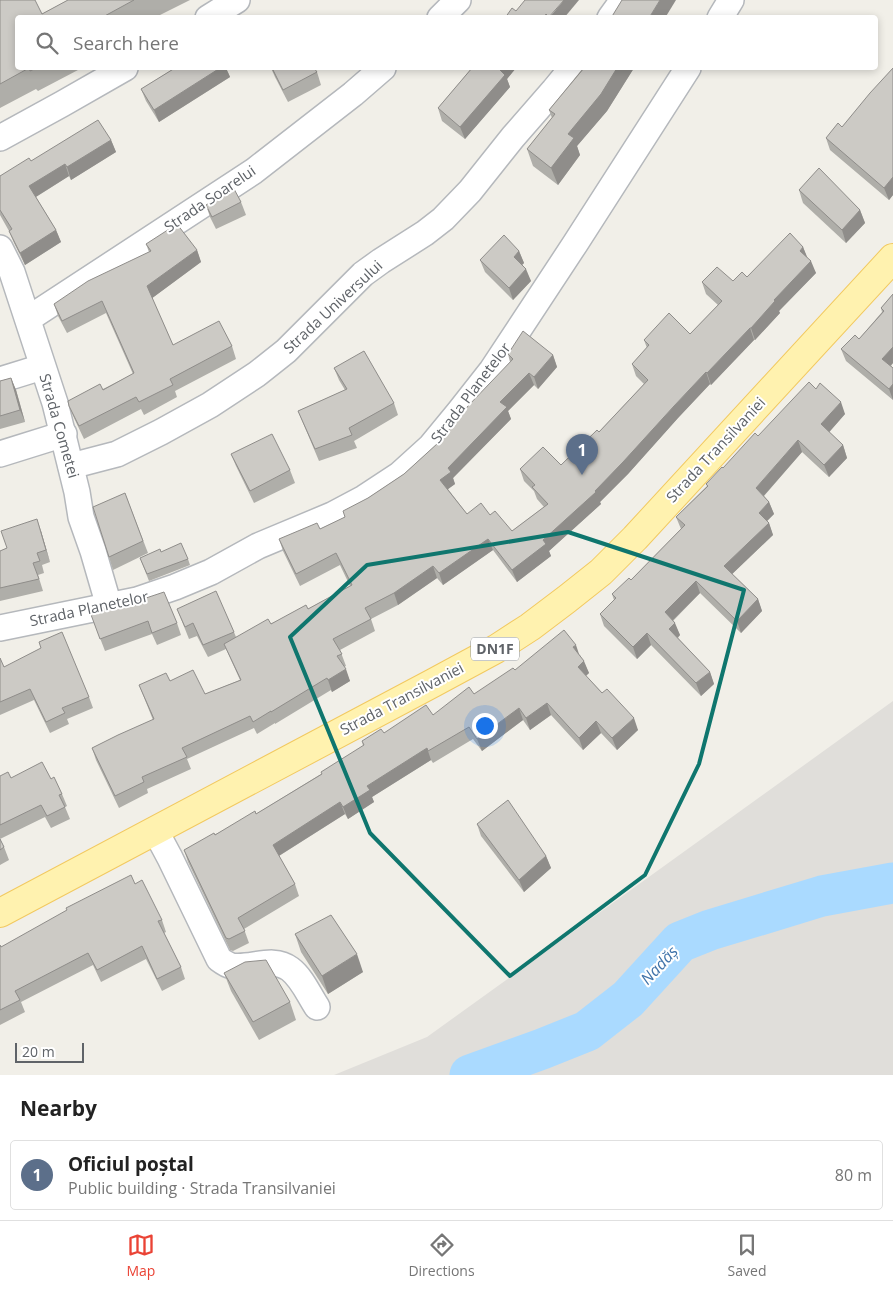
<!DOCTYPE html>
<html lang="en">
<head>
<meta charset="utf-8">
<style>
  body { margin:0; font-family:"Open Sans",sans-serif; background:#f2f2f2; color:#222 }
  .scale { position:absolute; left:15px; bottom:12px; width:69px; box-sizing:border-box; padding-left:5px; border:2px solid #5f6368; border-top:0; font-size:14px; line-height:18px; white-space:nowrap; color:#5f6368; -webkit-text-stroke:4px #fff; paint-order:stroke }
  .you { position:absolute; left:484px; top:725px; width:18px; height:18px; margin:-12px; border:4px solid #fff; border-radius:50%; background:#1a73e8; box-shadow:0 0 0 8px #1a73e833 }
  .badge { display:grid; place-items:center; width:32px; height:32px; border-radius:50%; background:#ea4335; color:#fff; font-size:16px; font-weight:700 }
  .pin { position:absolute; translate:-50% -41px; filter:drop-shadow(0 1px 2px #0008) }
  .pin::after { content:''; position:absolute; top:26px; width:18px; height:15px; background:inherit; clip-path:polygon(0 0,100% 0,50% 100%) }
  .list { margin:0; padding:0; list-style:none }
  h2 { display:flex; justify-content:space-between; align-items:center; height:65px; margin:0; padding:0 20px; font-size:21px }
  h2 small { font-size:16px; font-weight:400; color:#767676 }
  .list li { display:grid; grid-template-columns:32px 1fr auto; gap:15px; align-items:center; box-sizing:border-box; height:70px; margin:0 10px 10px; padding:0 10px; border:1px solid #e0e0e0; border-radius:5px }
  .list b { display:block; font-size:19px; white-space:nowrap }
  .list p { margin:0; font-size:16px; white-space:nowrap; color:#767676 }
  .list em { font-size:16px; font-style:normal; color:#767676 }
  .icon { flex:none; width:28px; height:28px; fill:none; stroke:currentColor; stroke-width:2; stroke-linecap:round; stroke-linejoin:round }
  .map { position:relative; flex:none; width:893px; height:1075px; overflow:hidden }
  .search { position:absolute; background:#fff; box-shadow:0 2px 8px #0003; left:15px; right:15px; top:15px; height:55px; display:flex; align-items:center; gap:12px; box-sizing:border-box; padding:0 18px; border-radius:5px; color:#767676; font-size:19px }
  .sheet { height:145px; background:#fff }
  nav { display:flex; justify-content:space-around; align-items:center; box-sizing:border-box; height:70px; border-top:1px solid #e0e0e0; background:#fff; font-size:14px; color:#767676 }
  nav a { display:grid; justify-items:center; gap:2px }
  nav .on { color:#ea4335 }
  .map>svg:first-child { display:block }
  .industrial { fill:#e0deda }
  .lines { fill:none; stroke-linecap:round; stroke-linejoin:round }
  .river { stroke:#aadaff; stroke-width:41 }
  .minor-casing { stroke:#b5b8bc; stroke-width:28 }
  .major-casing { stroke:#f2c960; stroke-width:30 }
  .minor { stroke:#fff; stroke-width:25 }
  .major { stroke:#fff2af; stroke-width:28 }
  .wall { fill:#afaea9 }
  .shaded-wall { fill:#8f8d8a }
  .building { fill:#cccac5; stroke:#8f8d8a }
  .marked { fill:none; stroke:#0f766e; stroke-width:4; stroke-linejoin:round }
  .labels { text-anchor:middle; stroke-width:4; stroke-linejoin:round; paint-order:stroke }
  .shield { fill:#fff; stroke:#8f9295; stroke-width:1 }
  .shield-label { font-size:14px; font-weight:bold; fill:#5f6368 }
  .street-label { font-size:15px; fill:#5f6368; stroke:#fff }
  .water-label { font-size:16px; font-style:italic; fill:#4174aa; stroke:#fff }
</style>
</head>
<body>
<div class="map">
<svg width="893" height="1075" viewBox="0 0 893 1075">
  <rect width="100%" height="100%" fill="#f1efe8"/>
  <path class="industrial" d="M893,701V1075H334L427,1037Z"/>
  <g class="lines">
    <path class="river" d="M470,1075L542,1049L587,1031L628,999L680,942L710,930L822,896L893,883"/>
    <g class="minor-casing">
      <g id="minor">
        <path d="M208,18L237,0"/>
        <path d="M440,18L458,0"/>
        <path d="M610,18L623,0"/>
        <path d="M720,18L731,0"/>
        <path d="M0,138L62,104L125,68"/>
        <path d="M0,248L12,272L55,403L77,492L81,517L93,551L109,606"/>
        <path d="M28,319L254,171L353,94L383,68"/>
        <path d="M0,380L42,367"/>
        <path d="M0,454L64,434"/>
        <path d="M71,466L117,454L161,432L210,405L257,374L286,351L363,274L381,261L425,233L443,219L470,191L513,137L554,90L572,68"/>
        <path d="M0,628L137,600L175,587L211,572L258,546L332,515L364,498L399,475L431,446L459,412L492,370L575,244L688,68"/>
        <path d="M155,830L170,858L219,959C223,962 227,965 232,966C251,969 273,956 290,969C302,978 309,995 317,1007"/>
      </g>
    </g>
    <g class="major-casing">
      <path id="major" d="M0,913L433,683L496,649L530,627L567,599L601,572L635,538L893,258"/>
    </g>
    <use href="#minor" class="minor"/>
    <use href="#major" class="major"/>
  </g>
  <g class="wall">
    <path d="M0,0L42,14L68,0H190L154,18H18V68H78V70L38,91L36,89L0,108Z"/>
    <path d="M175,68H226L230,77L159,122L146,101L141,89Z"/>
    <path d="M271,68L317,72L321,85L288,102L275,77Z"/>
    <path d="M472,68H516L507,79L510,87L465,139L442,121L438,108Z"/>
    <path d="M583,68H634L607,111L577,146L580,155L558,185L533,166L527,149L552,118L549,110Z"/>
    <path d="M893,68V195L889,200L830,150L826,138L842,127Z"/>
    <path d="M111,140L116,152L71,180L69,176L36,197L56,230L61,242L25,265L14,243L9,231L0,215V176L31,161Z"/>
    <path d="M799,190L860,210L865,223L846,243L803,203Z"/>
    <path d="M241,202L246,215L216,229L210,217L206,205Z"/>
    <path d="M146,244L197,250L201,262L152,298L173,345L232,346L236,359L175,391L177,397L144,415L141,409L84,439L74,418L69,406L133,374L106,313L67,333L58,316L54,304L149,252Z"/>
    <path d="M803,247L807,258L816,273L779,311L780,313L755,340H754L711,385L710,384L678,418L628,474L600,502L601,504L549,551L551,556L517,582L493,550L443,585L437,578L398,605L371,619L375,631L340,650L346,666L344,667L350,681L332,692L331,690L275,724V723L257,734L254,728L187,759L191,769L147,789L148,793L119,808L96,760L92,748L153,720L139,685L170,681L205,694L240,680L226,649L208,657L197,636L189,639L177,609L234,632L236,637L308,609L350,586L340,565L300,586L283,551L279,539L320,529L345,517L368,498L404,474L438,443L510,362L508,354L553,355L557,367L538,389L534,385L508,411L511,419L453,478L455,484L448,489L467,514L490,515L512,531L544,507L537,499L534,491L524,481L520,469L561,465L599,432L644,384L636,376L632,364L647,348L644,340L690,334L718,305L706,294L702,282L733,281L747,277Z"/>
    <path d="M519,251L524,263L522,265L531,281L513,300L485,272L480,260Z"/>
    <path d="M893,294V363L891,366L893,368V400L846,361L841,349L859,339L882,312L881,308Z"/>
    <path d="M334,368L394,403L398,415L354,441L357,448L319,461L303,423L298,411L345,390L339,380Z"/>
    <path d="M11,378L16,390L25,422L0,429V381Z"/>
    <path d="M816,389L845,414L829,432L843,445L847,458L829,477L802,452L764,496L769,502L774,514L767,521L769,523L773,535L732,574L758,599L762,611L741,633L700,593L673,621L680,635L678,638L710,672L714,684L701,696L651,645L637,659L604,626L600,614L614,600L612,594L631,580L681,529L676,517L707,486L706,484L758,436Z"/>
    <path d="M231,454L290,470L295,483L254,503L236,466Z"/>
    <path d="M125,493L148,553L113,570L109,557Z"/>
    <path d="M41,531L50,562L42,565L44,573L38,575L43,591L0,601V551L7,548Z"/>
    <path d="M161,552L188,559L190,565L149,581L140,558Z"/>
    <path d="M90,612L177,623L181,635L157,645L152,634L105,651Z"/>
    <path d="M580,655L589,673L586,676L638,730L617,750L601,733L583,750L551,715L530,730L523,720L482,751L473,739L433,763L431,760L372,797L374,802L348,819L345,814L279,856L295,884L299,896L244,929L249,943L233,951L230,950L188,862L184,850L256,814L321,774L363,746L362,741L433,715L474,694L515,670Z"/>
    <path d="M0,658L4,667L89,697L93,708L67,719L69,724L50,733L34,700L0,715Z"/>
    <path d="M0,776L11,778L51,779L62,794L67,806L65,807L70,819L51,828L45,817L0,839L4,847L9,860L0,865Z"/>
    <path d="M477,824L546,856L551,868L524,892L481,836Z"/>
    <path d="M135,884L162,920L166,932L164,933L181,967L185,979L162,991L146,959L101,982L93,965L21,1002L25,1012L0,1025V945L1,947Z"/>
    <path d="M295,934L363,972L328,994L301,952Z"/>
    <path d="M224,973L290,1002L296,1020L259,1040L231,991Z"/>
  </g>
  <g class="shaded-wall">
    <path d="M564,0H579L564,18H549Z"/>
    <path d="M660,0H676L665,18H649Z"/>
    <path d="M220,68H226L230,77L159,122L154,110Z"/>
    <path d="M502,68H516L507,79L510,87L465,139L460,127Z"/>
    <path d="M617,68H634L607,111L577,146L580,155L558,185L551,168L568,134Z"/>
    <path d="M111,140L116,152L71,180L67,167Z"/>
    <path d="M65,164L69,176L34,198L29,186Z"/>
    <path d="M893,177V195L889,200L884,188Z"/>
    <path d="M860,210L865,223L846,243L842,230Z"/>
    <path d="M56,230L61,242L25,265L20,253Z"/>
    <path d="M803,247L808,259L800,251Z"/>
    <path d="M197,250L201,262L151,299L147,286Z"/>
    <path d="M519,251L524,263L518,269L514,257Z"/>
    <path d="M811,261L816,273L779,311L780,313L755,340L751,328L774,300Z"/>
    <path d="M526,269L531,281L513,300L509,288Z"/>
    <path d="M750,328L754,340L711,385L707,373Z"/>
    <path d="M893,347V363L886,370L882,359Z"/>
    <path d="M553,355L557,367L538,389L534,377Z"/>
    <path d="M706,372L710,384L678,418L628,474L600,502L601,504L549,551L551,556L517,582L512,570L595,491Z"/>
    <path d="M529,373L534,385L508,411L511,419L453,478L455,484L444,492L440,480L448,468L500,402Z"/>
    <path d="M11,378L16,390L25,422L20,410Z"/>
    <path d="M893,384V400L889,389Z"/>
    <path d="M841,402L845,414L825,437L821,424Z"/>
    <path d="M798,440L802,452L760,500L756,488Z"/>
    <path d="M843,445L847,458L829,477L824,465Z"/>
    <path d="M769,502L774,514L763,525L759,513Z"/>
    <path d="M37,519L41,531L50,562L46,550Z"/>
    <path d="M769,523L773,535L728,578L724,566Z"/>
    <path d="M488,539L493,550L443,585L439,573Z"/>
    <path d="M433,566L437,578L398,605L394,593Z"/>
    <path d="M696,581L700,593L669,624L665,612Z"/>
    <path d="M758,599L762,611L741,633L737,621Z"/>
    <path d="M675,623L680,635L674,641L669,629Z"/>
    <path d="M647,633L651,645L637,659L633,647Z"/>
    <path d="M576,645L580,657L573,647Z"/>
    <path d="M584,661L589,673L582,679L578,667Z"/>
    <path d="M346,669L350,681L332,692L328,680Z"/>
    <path d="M710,672L714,684L701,696L696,683Z"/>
    <path d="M547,703L551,715L530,730L526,718Z"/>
    <path d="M519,708L523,720L482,751L477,739Z"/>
    <path d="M634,718L638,730L617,750L612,738Z"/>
    <path d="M596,721L601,733L583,750L579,738Z"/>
    <path d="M427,748L431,760L372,797L374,802L348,819L343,807L367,786Z"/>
    <path d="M340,802L345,814L277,857L273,845Z"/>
    <path d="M546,856L551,868L524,892L519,880Z"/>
    <path d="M357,954L363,972L328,994L322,976Z"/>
  </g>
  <g class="building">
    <path d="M0,0H35L42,14L68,0H134L101,18H18V68H36L30,71L29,68L0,84Z"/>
    <path d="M525,0H564L549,17L546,14L543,18H505L512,8L516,11Z"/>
    <path d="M622,0H660L649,18H611Z"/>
    <path d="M175,68H220L154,110L141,89Z"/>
    <path d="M272,68H314L317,72L283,90Z"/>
    <path d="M472,68H502L500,70L505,75L460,127L438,108Z"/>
    <path d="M584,68H617L601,94L568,134L574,138L551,168L527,149L555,114L549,110Z"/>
    <path d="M893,68V177L884,188L826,138L838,123L842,127L870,93Z"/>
    <path d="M98,120L111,140L67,167L65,164L29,186L56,230L20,253L9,231L12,229L0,210V176L29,158L31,161Z"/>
    <path d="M819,168L860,210L842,230L799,190Z"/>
    <path d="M233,187L241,202L212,217L206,205Z"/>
    <path d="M177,224L197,250L147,286L173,345L219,321L232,346L170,379L173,385L139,402L136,397L79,426L69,406L68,401L100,384L103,390L134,373L102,301L62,321L54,304L88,281L151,251L146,244Z"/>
    <path d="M790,233L803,247L800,251L811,261L774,300L775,301L751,328H750L707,373L706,372L674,406L623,462L595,491L596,492L543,540L546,544L512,570L488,539L439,573L433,566L394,593L365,608L371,619L333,639L342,654L337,656L346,669L328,680L327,678L271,712V711L253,722L250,716L182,748L187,757L142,777L144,782L115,796L92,748L118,735L154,719L139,685L166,673L170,681L193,670L205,694L241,680L224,644L268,619L271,624L306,605L308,609L352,585L336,553L296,574L279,539L317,523L320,529L345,517L343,511L368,498L404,474L438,443L468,406L513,359L508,354L523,331L553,355L534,377L529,373L500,402L507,407L448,468L451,472L440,480L467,514L481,503L490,515L495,511L512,531L548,504L532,487L535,485L520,469L543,447L561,465L597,430L599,432L648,380L632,364L649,345L644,340L669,313L690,334L722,301L702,282L717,267L733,281L742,272L747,277Z"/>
    <path d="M504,235L519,251L514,257L526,269L509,288L480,260Z"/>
    <path d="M893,294V347L882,359L893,368V384L889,389L841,349L855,335L859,339L884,311L881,308Z"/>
    <path d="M364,351L394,403L349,428L352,435L315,449L298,411L347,389L334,368Z"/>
    <path d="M11,378L20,410L0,416V381Z"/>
    <path d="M809,382L816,389L820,383L841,402L821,424L843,445L824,465L798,440L756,488L769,502L759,513L769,523L724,566L758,599L737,621L696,581L665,612L675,623L669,629L710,672L696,683L647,633L633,647L600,614L616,598L612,594L629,578L631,580L685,525L676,517L708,486L706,484L722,467L723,468L755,433L758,436Z"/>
    <path d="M272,434L290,470L250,491L231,454Z"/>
    <path d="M125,493L143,541L109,557L93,507Z"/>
    <path d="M37,519L46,550L37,553L40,561L33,563L39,579L0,588V551L7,548L1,531Z"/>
    <path d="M181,543L188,559L147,574L140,558L160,549L161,552Z"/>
    <path d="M216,591L234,632L203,645L193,623L185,627L177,609Z"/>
    <path d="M164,592L177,623L152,633L148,621L100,639L90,612L103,608L137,601Z"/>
    <path d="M564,630L576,645L573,647L584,661L578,667L602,693L607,689L634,718L612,738L596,721L579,738L547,703L526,718L519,708L477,739L469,727L428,751L427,748L367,786L370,790L343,807L340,802L273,845L295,884L238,918L245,931L229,939L226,938L184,850L214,833L215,835L255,811L256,814L322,774L321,772L364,745L362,741L381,729L384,733L426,705L433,715L469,687L474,694L513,668L515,670Z"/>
    <path d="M62,632L89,697L62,708L65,713L46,722L30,689L0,702V658L4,667L41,648L39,642Z"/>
    <path d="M42,762L51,779L54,777L62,794L59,795L65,807L47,816L41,805L0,825V776L8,772L11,778Z"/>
    <path d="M508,800L546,856L519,880L477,824Z"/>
    <path d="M0,839L4,847L0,850Z"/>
    <path d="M131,875L135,884L142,880L162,920L158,921L181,967L157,979L142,946L97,970L88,953L15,991L20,1000L0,1010V945L1,947L67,910L66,908Z"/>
    <path d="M331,915L357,954L322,976L295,934Z"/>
    <path d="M266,960L290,1002L253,1022L224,973L245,962Z"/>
  </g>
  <path class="marked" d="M568,532L744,590L699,764L645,875L510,976L370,833L290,637L367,565Z"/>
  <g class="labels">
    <rect class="shield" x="471" y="637.5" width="48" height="23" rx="4"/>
    <g class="shield-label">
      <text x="495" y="654">DN1F</text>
    </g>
    <g class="street-label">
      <text transform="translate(210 199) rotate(-34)" y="5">Strada Soarelui</text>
      <text transform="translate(333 307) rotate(-43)" y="5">Strada Universului</text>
      <text transform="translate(471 393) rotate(-53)" y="5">Strada Planetelor</text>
      <text transform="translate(59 426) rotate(74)" y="5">Strada Cometei</text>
      <text transform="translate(716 450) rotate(-47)" y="5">Strada Transilvaniei</text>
      <text transform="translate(89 609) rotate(-12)" y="5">Strada Planetelor</text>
      <text transform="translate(402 699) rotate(-28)" y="5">Strada Transilvaniei</text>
    </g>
    <g class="water-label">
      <text transform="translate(659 965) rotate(-47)" y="6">Nadăș</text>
    </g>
  </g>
</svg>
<div class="scale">20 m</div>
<div class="you"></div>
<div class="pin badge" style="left:582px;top:475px;background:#5c6f8a">1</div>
<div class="search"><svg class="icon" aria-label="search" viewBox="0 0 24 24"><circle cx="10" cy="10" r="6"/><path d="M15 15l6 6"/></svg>Search here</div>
</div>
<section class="sheet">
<h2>Nearby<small></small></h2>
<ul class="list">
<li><span class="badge" style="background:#5c6f8a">1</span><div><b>Oficiul poștal</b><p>Public building · Strada Transilvaniei</p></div><em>80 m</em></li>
</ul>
</section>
<nav>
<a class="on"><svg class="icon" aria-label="map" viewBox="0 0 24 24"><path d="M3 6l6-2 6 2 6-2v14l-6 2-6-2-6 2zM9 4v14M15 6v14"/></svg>Map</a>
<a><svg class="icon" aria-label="directions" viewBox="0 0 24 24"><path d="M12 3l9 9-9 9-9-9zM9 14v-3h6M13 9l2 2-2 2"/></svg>Directions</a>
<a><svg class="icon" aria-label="saved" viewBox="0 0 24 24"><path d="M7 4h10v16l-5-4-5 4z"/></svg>Saved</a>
</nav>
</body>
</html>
